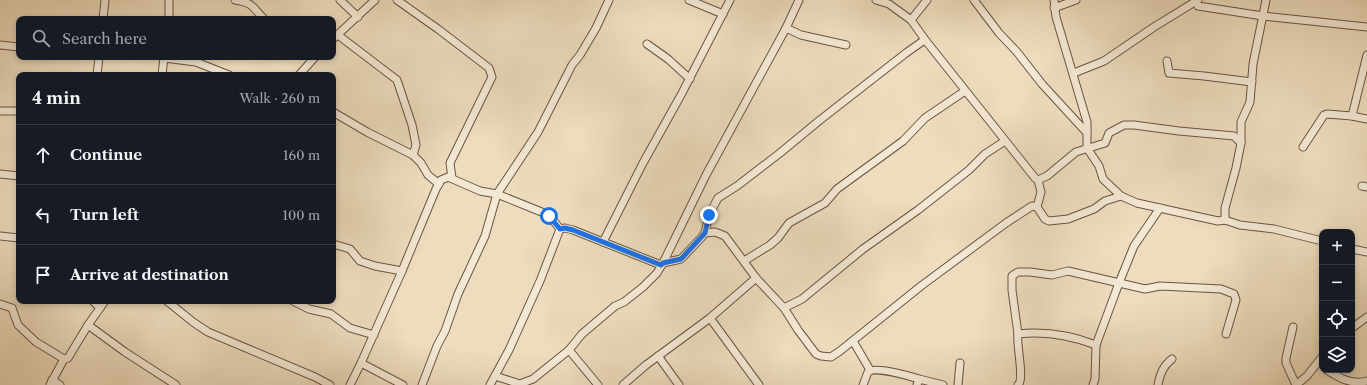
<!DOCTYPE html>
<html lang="en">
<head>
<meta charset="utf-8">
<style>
  body { margin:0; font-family:"Libre Caslon Text",serif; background:#20242c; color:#f1f3f6 }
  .controls { position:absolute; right:12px; bottom:12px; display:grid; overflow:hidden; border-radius:8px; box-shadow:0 2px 6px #0003 }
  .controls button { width:36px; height:36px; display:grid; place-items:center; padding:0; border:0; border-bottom:1px solid #363941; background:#171b24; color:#f1f3f6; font:20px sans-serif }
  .stop { position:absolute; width:12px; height:12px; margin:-9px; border:3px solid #1a73e8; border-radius:50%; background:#fff }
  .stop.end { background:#1a73e8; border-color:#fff; box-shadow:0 1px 4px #0008 }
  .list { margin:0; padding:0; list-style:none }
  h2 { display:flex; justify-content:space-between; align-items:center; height:52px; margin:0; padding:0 16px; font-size:17px }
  h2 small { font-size:13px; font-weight:400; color:#9ea1a6 }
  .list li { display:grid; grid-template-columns:26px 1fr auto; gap:12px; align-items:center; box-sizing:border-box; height:60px; padding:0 16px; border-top:1px solid #363941 }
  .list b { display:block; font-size:15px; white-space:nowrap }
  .list em { font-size:13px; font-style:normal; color:#9ea1a6 }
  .icon { flex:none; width:22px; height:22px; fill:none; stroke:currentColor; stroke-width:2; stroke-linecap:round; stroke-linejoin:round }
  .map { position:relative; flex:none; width:1367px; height:385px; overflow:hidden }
  .search { position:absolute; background:#171b24; box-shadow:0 2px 6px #0003; left:16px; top:16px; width:320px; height:44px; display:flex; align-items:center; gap:10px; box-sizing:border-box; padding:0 14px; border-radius:8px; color:#9ea1a6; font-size:15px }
  .panel { position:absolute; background:#171b24; box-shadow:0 2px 6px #0003; left:16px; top:72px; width:320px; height:232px; border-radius:8px }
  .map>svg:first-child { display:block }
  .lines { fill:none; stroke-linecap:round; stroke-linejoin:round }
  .minor-casing { stroke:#6b5342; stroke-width:9 }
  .minor { stroke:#f3e8d4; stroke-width:7 }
  .route { stroke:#1a73e8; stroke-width:5 }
</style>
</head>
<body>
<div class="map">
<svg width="1367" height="385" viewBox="0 0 1367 385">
  <rect width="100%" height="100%" fill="#eddcbd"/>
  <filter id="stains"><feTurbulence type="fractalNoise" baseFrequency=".005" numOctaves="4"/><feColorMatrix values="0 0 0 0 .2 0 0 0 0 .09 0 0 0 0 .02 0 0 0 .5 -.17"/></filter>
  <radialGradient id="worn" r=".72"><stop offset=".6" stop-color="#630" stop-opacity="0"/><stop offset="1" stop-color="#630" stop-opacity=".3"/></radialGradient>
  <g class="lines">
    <g class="minor-casing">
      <g id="minor">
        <path d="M235,0C254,3 252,7 264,19"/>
        <path d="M340,0L358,17"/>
        <path d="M397,0L438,29L489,68L492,77L450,163L452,178"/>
        <path d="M689,0L723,14"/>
        <path d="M876,0L889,4L911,20L926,41"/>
        <path d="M974,0L999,33L1017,52L1042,84L1087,133"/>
        <path d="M1054,0L1056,17L1087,122V148L1099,166L1103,179L1121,196L1137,203L1218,221L1225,220L1240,225L1274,229L1322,241"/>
        <path d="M1198,6L1263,16L1367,27"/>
        <path d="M1054,8L1076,0"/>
        <path d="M103,19L105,0"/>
        <path d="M169,19V0"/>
        <path d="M911,20L927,0"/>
        <path d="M786,28L801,35L846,45"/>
        <path d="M338,35L397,80L412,125L416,145L413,155"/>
        <path d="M333,39L375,0"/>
        <path d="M647,44L668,59L690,79"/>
        <path d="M0,45L19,47"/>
        <path d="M164,58L196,62L229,75"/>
        <path d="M1167,61L1169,73L1204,76L1252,82"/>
        <path d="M1074,73L1104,61L1154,27L1198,0"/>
        <path d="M97,75L99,57"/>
        <path d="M162,75L164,57"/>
        <path d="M299,75L315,57"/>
        <path d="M0,111H19"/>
        <path d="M333,112L367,132L413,155L421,163L428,175L439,184"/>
        <path d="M1352,116L1367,55"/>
        <path d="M1303,147L1324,115L1327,114L1352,116L1367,119"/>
        <path d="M0,174L19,176"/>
        <path d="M1362,186L1367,187"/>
        <path d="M1037,207L1041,192L1038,180"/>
        <path d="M1225,220V208L1236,168L1241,143V122L1250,102L1253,64L1266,0"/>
        <path d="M560,229L565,228L573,230L661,265"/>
        <path d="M705,233L715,232L725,236L756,278L784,308L798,330L816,354L821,356L831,357L840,351L921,286L1006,223L1032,206L1037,207L1045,219L1049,221L1068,219L1094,209L1105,201L1121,196"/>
        <path d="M0,236L19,238"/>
        <path d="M603,242L643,163L681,95L730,0"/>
        <path d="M333,244L350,249L360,261L375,266L402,271"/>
        <path d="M1352,249L1367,252"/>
        <path d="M744,261L770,245L778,238L789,223L825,203L837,189L903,141L925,118L965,91"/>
        <path d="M663,263L706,175L786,28L799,0"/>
        <path d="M93,301L100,308"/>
        <path d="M167,301L193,322L208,332L315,377L330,385"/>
        <path d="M293,301L309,309L331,314L350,328L374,335"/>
        <path d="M0,304L12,308L18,325L36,342L64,359"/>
        <path d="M784,308L802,299L863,249L918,210L969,170L985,154L1005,141"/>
        <path d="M710,318L756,278"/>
        <path d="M88,325L125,352L176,385"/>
        <path d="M1293,327L1286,358V363L1296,385"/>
        <path d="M1352,328L1367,317"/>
        <path d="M1018,334L1012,290V276L1018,272H1030L1052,275L1068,271L1145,289L1160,286L1221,289L1234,294L1236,300L1226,334"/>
        <path d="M853,341L870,370"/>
        <path d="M658,356L679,385"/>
        <path d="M361,363L403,385"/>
        <path d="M1327,370C1339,378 1352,385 1367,381"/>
        <path d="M495,376L520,384L533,379L569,350"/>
        <path d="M52,380L60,385"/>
        <path d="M50,385L64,359L68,358L88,325L105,301"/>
        <path d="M350,385L361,363L402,271L436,189L441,180L448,177L480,191L497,194L544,213L553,220L560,229"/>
        <path d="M422,385L437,346L445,331L458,294L485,236L497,194L538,132L572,65L580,55L596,28L609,0"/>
        <path d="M490,385L509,350L540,281L560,229"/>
        <path d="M598,385L569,350L582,334L615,306L624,302L643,287L657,273L663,263L681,259L701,238L705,233L709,215L718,198L737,186L780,153L820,120L906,53L923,41H926L930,46L1035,178L1038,180L1047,176L1076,152L1105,143L1109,133L1124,125H1134L1179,131L1234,136L1241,143"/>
        <path d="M623,385L646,365L710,318L759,385"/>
        <path d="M863,385L868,372C875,366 909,376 919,379"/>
        <path d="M917,385L919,379L943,385"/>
        <path d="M958,385L960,363"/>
        <path d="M1018,385C1025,379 1016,345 1018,334C1044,331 1070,335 1096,345"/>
        <path d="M1093,385L1095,379L1096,345L1119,283L1134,246L1160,208"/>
        <path d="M1158,385C1160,374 1163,366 1172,359"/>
        <path d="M1296,385L1307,376L1322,357"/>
      </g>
    </g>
    <use href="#minor" class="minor"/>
  </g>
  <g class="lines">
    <path class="route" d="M549,216L560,229L565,228L573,230L661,265L663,263L681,259L694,245L705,233L709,215"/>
  </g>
  <rect width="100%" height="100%" filter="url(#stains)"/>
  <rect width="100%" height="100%" fill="url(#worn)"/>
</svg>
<div class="controls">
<button>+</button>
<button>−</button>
<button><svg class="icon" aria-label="locate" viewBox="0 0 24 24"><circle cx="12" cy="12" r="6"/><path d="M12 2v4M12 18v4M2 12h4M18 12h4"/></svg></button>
<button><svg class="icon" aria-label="layers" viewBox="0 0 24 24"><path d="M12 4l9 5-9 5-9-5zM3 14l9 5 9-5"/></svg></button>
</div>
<div class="stop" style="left:549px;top:216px"></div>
<div class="stop end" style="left:709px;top:215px"></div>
<div class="search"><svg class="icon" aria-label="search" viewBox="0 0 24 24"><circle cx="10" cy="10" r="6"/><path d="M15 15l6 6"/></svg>Search here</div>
<section class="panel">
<h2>4 min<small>Walk · 260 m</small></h2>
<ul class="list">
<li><svg class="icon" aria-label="ahead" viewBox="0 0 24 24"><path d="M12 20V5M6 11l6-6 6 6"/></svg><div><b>Continue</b></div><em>160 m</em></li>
<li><svg class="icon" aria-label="left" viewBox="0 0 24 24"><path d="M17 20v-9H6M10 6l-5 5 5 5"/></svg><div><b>Turn left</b></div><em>100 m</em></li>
<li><svg class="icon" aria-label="arrive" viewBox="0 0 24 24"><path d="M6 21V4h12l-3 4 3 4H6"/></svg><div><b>Arrive at destination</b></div></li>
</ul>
</section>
</div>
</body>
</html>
